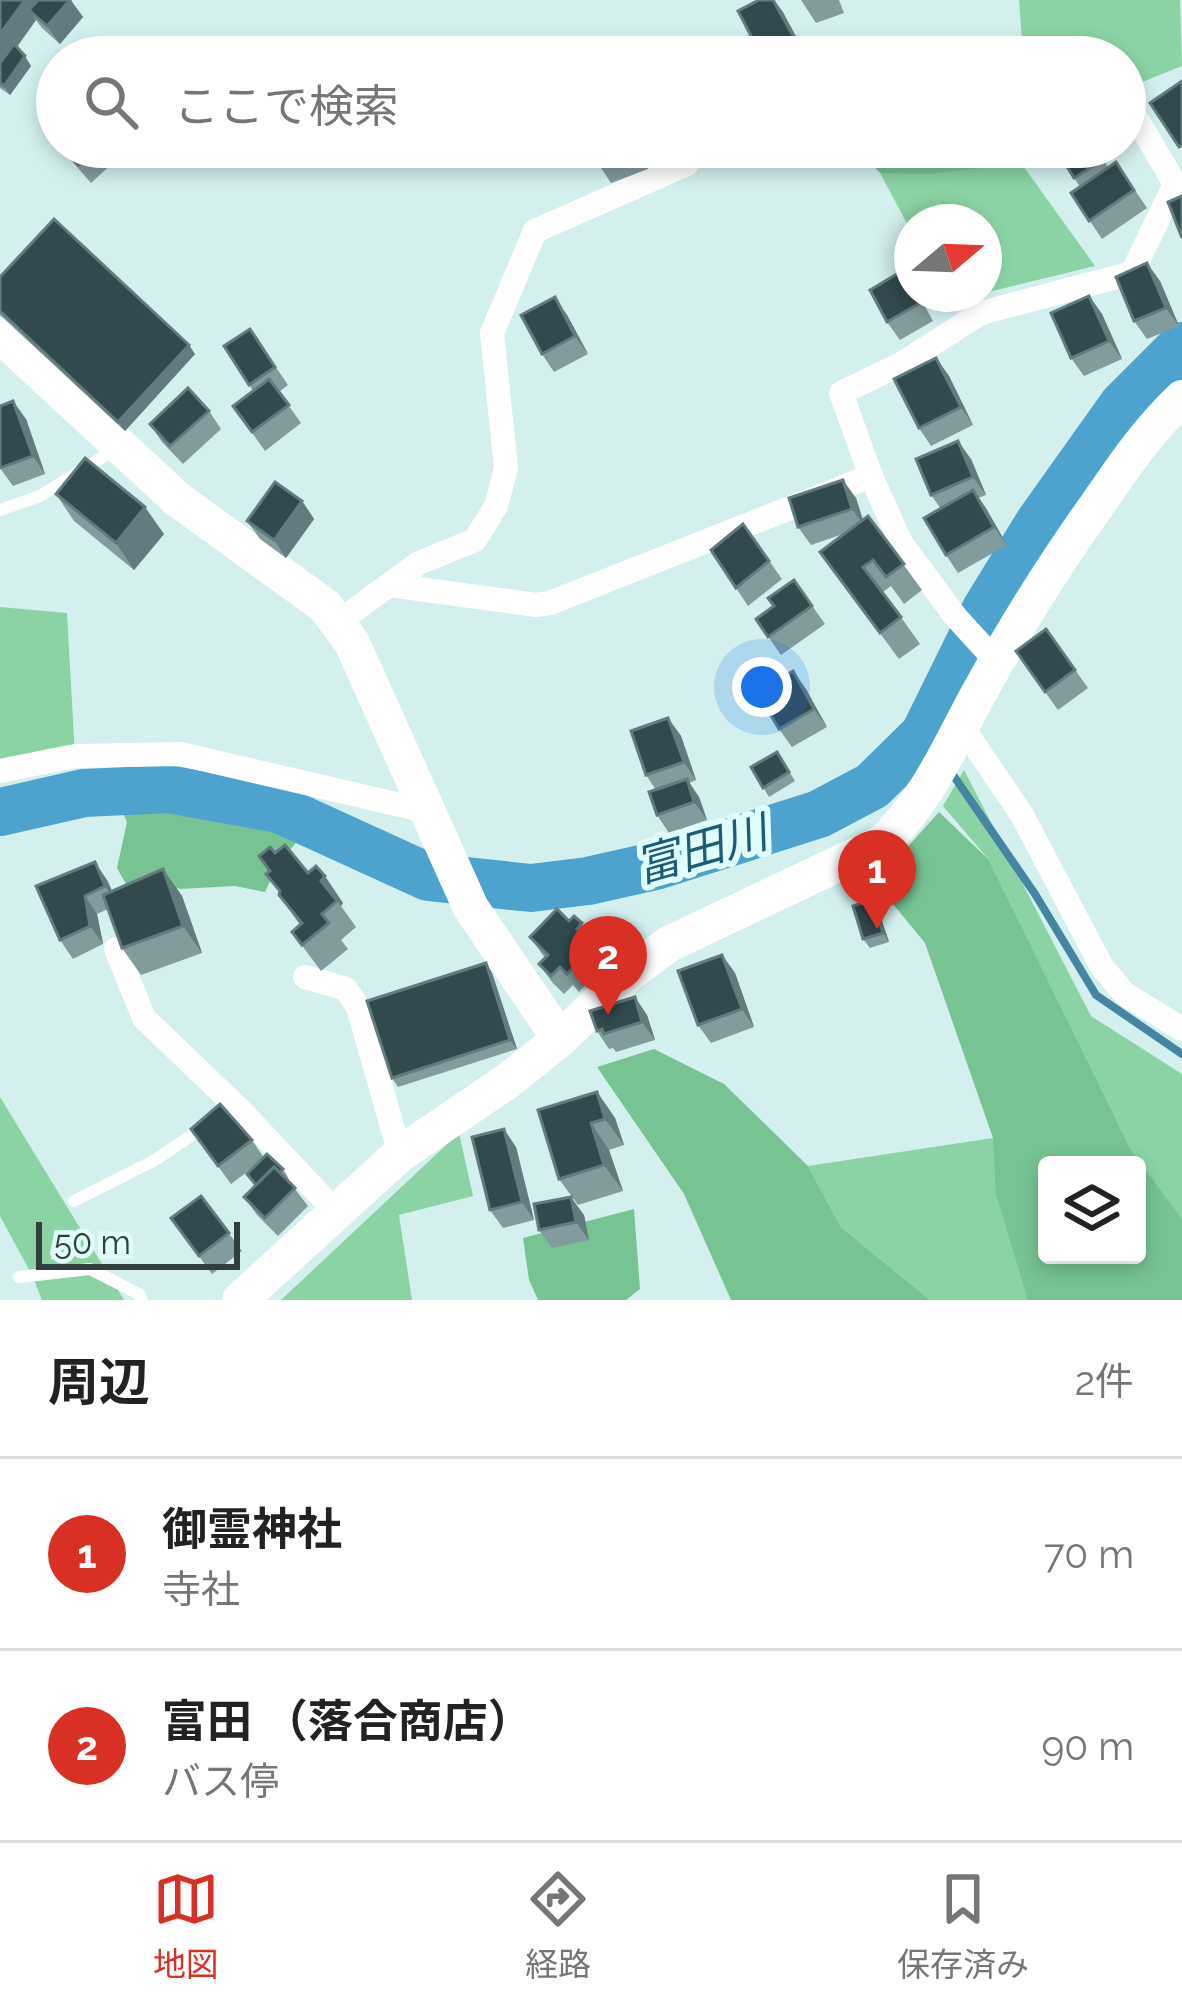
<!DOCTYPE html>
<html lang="ja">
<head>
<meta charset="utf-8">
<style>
  body { margin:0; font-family:Raleway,"Noto Sans JP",sans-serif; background:#f6f6f6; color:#222 }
  .controls { position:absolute; right:36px; bottom:36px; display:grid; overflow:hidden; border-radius:12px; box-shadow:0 6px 18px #0003 }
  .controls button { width:108px; height:108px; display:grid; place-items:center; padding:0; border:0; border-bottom:3px solid #e0e0e0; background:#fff; color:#222; font:60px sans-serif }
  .compass { position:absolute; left:894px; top:204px; width:108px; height:108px; border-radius:50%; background:#fff; box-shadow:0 6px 18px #0003; rotate:71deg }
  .scale { position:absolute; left:36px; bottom:30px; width:204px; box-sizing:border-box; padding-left:12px; border:6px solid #323e3d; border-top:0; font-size:33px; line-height:42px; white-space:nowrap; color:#323e3d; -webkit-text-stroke:9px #e0fdfc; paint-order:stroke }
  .you { position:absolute; left:762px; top:687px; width:42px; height:42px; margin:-30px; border:9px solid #fff; border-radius:50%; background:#1a73e8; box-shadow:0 0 0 18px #1a73e833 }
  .badge { display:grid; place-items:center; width:78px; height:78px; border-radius:50%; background:#d93025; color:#fff; font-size:39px; font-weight:700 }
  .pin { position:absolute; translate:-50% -99px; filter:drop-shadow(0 3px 6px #0008) }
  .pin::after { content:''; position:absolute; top:63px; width:42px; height:36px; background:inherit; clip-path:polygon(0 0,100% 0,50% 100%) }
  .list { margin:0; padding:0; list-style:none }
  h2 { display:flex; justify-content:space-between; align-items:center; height:156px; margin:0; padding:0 48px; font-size:51px }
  h2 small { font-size:39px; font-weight:400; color:#767676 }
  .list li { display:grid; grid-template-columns:78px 1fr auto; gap:36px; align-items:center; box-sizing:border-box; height:192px; padding:0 48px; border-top:3px solid #e0e0e0 }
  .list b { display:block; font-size:45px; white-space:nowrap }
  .list p { margin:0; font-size:39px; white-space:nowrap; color:#767676 }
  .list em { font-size:39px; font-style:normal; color:#767676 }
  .icon { flex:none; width:66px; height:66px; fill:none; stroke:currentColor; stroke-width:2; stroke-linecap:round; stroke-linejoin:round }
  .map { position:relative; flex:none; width:1182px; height:1300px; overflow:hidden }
  .search { position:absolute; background:#fff; box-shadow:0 6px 18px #0003; left:36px; right:36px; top:36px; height:132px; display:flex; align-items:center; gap:30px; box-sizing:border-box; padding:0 42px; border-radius:66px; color:#767676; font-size:45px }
  .sheet { height:540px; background:#fff }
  nav { display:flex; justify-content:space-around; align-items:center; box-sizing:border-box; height:168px; border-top:3px solid #e0e0e0; background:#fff; font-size:33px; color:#767676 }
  nav a { display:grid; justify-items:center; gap:6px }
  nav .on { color:#d93025 }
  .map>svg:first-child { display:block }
  .green { fill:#8bd3a4 }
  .forest { fill:#77c393; fill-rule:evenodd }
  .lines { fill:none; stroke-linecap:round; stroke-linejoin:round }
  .stream { stroke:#4585a2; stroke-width:8 }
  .river { stroke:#4da3cd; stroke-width:48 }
  .lane { stroke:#fff; stroke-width:12 }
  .street { stroke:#fff; stroke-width:24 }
  .secondary { stroke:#fff; stroke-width:36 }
  .tree { fill:#66a58c }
  .wall { fill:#829c9e }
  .shaded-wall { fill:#627b7e }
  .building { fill:#32494e; stroke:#627b7e; stroke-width:3 }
  .labels { text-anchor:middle; stroke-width:12; stroke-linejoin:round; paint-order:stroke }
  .water-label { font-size:45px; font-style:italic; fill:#1b5c7a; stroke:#e0fdfc }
</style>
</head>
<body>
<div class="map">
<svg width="1182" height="1300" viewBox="0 0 1182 1300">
  <rect width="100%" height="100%" fill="#d3f0ef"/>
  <g class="green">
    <path d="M1019,0H1180L1182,66L1125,89V57H1026L1023,53Z"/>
    <path d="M1021,163L1095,266L984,293V222H912V233L880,173Z"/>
    <path d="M0,607L67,613L75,756L0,772Z"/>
    <path d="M964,770L1091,1016L1182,1074V1228H1169L989,860L943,806Z"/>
    <path d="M0,1097L124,1300H42L32,1275L0,1216Z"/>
    <path d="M459,1133L473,1196L399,1215L412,1300H281Z"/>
    <path d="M993,1138L1030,1300H930L841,1227L808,1166Z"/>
  </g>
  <g class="forest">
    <path d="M843,147H1041L1021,163L929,174L880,173L858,149Z"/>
    <path d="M180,803L287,819L301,837L278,864L265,892L235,886L180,889L158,882L127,886L117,868L127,822L120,806Z"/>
    <path d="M939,812L989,860L1132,1152L1182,1219V1300H1028L996,1194L993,1138L925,943L879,887L903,852ZM1137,1165V1255H1047V1165Z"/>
    <path d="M654,1049L724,1084L808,1166L841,1227L930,1300H731L684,1194L597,1067Z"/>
    <path d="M634,1209L640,1289L626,1300H538L529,1280L523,1238Z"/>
  </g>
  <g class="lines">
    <g class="stream">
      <path d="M924,735L935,750"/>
      <path d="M951,772L1035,894L1096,995L1182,1054"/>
    </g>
    <path class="river" d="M0,812L84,793L168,789L279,809L428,877L531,888L588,881L659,865L819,814L872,786L924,735L986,609L1039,523L1123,405L1182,346"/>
    <g class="lane">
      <path d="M0,510L40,496L114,450"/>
      <path d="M74,1201L155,1160L204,1127"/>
      <path d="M19,1277L90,1269L139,1294L142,1300"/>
    </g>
    <g class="street">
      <path d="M389,585L536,605L550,603L871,476"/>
      <path d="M337,623L419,563L475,540L496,506L506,468L492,333L535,231L687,164"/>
      <path d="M996,661L955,616L901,543L871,476L841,393L901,364L981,313L1132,273L1175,184L1131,109"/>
      <path d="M961,725L1022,815L1102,967L1125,994L1182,1029"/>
      <path d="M0,771L75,756L181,754L426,811"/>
      <path d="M116,949L144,1018L241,1111L336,1212"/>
      <path d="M305,977L346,989L358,1007L400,1154"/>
    </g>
    <g class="secondary">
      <path d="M0,335L177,499L325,606L352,643L471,908L560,1039"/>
      <path d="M240,1300L400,1154L509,1080L560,1039L627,975L669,944L882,843C928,801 950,745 980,691C1016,626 1054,565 1097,505C1123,467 1148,430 1182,398"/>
    </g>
  </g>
  <circle class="tree" cx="879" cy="887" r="10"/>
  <g class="wall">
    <path d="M0,0H71L83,17L60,44L42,28L36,20L17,47L31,66L10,95L0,88Z"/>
    <path d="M801,0H839L844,13L816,23Z"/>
    <path d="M60,147H130L91,183Z"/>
    <path d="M639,147L648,169L611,183L599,165Z"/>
    <path d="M1055,147H1096L1108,167L1116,162L1147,208L1102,239L1071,193L1080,187Z"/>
    <path d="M0,277L195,354L125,431L0,315Z"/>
    <path d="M1160,281L1179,326L1147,339L1134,321Z"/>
    <path d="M912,294H918L933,321L900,340L887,322Z"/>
    <path d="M1089,296L1102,314L1122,359L1084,376L1071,358Z"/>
    <path d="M567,315L588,354L554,372L542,354Z"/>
    <path d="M250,329L288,385L279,392L301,423L265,451L233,406L253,391L224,346Z"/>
    <path d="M936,358L949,376L973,425L931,446L919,428Z"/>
    <path d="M209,411L221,429L183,464L162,442L150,424Z"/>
    <path d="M26,419L45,474L13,486L0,468Z"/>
    <path d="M971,459L986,495L978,498L1007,545L958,573L946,555L941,509L931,495Z"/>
    <path d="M56,494L164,534L134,570L74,521Z"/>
    <path d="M856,498L863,520L868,516L922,590L904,604L891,586L883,592L920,644L899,659L820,552L843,534L811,545L798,527Z"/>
    <path d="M302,501L314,519L286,558L260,539L247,521Z"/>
    <path d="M743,524L782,579L748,606L711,550Z"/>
    <path d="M794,580L825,624L781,655L756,619L774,606Z"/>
    <path d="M1046,629L1088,688L1058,710L1016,651Z"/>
    <path d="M793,671L827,727L792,747L779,729Z"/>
    <path d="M668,718L681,736L696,780L689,783L699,797L707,820L669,833L657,815L656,790L646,775Z"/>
    <path d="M777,752L795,781L769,797L751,767Z"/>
    <path d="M275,853L308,873L343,903L341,906L356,927L341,940L348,949L321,971L292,932L300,925L279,895L280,893L266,874L269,871L259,856Z"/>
    <path d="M163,869L182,896L202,953L141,975L122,948L108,909L97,914L103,944L73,959L60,940L36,886L107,880L112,891Z"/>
    <path d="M878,909L889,942L870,948L863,939Z"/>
    <path d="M582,923L586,930L603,936L615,954L579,992L573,985L564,994L552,982L539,964L545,958L530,937Z"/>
    <path d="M722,955L735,973L754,1027L711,1043L698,1025Z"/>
    <path d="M486,963L492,973L517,1049L398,1087L392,1078Z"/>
    <path d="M647,1015L655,1040L616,1052L613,1048L609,1049L597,1031Z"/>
    <path d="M597,1092L615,1118L624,1145L609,1150L623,1191L578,1205L559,1179Z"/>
    <path d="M191,1129L252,1140L264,1158L283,1169L289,1179L288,1180L308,1206L278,1236L257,1215L244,1197L256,1186L259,1163L231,1184Z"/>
    <path d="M516,1147L534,1220L503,1228L490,1210Z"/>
    <path d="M201,1196L242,1251L212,1274L171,1218Z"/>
    <path d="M584,1215L589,1240L552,1248L539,1230Z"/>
  </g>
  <g class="shaded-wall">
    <path d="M25,0H48L29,10L36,20L0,70V34Z"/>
    <path d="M70,0L83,17L60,44L47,26Z"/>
    <path d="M774,0L783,12L807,57L801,50Z"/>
    <path d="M25,56L31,66L10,95L4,86Z"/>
    <path d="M634,147H639L648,169L635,151Z"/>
    <path d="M1147,263L1160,281L1179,326L1166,308Z"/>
    <path d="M1089,296L1102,314L1122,359L1109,341Z"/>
    <path d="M555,297L567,315L588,354L575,336Z"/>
    <path d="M189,345L195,354L125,431L118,422Z"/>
    <path d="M936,358L949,376L973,425L961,407Z"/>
    <path d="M13,401L26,419L45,474L33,456Z"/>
    <path d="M958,441L971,459L986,495L973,477Z"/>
    <path d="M843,480L856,498L865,527L852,509Z"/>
    <path d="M973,490L986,508L1007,545L994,527Z"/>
    <path d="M302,501L314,519L286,558L274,540Z"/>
    <path d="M145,507L164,534L134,570L116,543Z"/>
    <path d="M793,671L806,689L827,727L814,709Z"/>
    <path d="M668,718L681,736L696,780L684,762Z"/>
    <path d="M687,779L699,797L707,820L694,802Z"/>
    <path d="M95,862L107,880L118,904L105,886Z"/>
    <path d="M163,869L182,896L202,953L183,926Z"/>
    <path d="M325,876L343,903L341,906L321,881Z"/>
    <path d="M85,896L97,914L103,944L90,926Z"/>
    <path d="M872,900L878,909L889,942L883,933Z"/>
    <path d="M722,955L735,973L754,1027L742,1009Z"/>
    <path d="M486,963L492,973L517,1049L510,1040Z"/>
    <path d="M635,997L647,1015L655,1040L642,1022Z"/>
    <path d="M597,1092L615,1118L624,1145L605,1119Z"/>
    <path d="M591,1123L609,1150L623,1191L604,1165Z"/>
    <path d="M504,1129L516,1147L534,1220L522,1202Z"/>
    <path d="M571,1197L584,1215L589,1240L576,1222Z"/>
  </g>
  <g class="building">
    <path d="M0,0H25L0,34Z"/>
    <path d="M38,0H70L47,26L29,10Z"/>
    <path d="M759,0H773L801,50L788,57H762L738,11Z"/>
    <path d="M14,44L25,56L4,86L0,83V63Z"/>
    <path d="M1182,81V145L1179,147L1150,103Z"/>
    <path d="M62,147H98L78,165Z"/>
    <path d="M591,147H634L635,151L599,165Z"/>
    <path d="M1055,147H1094L1103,160L1074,178Z"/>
    <path d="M1116,162L1134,190L1089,221L1071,193Z"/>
    <path d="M1182,196V238L1168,202Z"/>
    <path d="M54,219L189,345L118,422L0,311V277Z"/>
    <path d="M1147,263L1166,308L1134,321L1116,277Z"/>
    <path d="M902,271L912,288V294H915L920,303L887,322L870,290Z"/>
    <path d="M1089,296L1109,341L1071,358L1051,313Z"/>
    <path d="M555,297L575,336L542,354L521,315Z"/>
    <path d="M250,329L275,367L249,385L224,346Z"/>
    <path d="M936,358L961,407L919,428L894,379Z"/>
    <path d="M269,379L289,405L252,432L233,406Z"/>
    <path d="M188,388L209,411L170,446L150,424Z"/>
    <path d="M13,401L33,456L0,468V406Z"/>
    <path d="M958,441L973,477L931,495L916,459Z"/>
    <path d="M85,458L145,507L116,543L56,494Z"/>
    <path d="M843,480L852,509L798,527L789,498Z"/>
    <path d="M275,482L302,501L274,540L247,521Z"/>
    <path d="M973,490L994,527L946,555L924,518Z"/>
    <path d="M868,516L904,564L886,577L873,560L863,567L901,617L880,633L820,552Z"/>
    <path d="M743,524L769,561L736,588L711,550Z"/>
    <path d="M794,580L812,606L768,637L756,619L774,606L768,598Z"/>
    <path d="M1046,629L1075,670L1045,692L1016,651Z"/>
    <path d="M793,671L814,709L779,729L757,692Z"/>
    <path d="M668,718L684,762L646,775L631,731Z"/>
    <path d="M777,752L789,772L763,788L751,767Z"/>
    <path d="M687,779L694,802L657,815L649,792Z"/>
    <path d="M285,845L308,873L316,866L325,876L321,881L337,901L322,914L329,923L302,945L292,932L302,923L279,895L280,891L266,874L270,871L259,856L270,847L275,853Z"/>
    <path d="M95,862L105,886L85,896L90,926L60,940L36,886Z"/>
    <path d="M163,869L183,926L122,948L103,895Z"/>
    <path d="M872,900L883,933L863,939L853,906Z"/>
    <path d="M557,909L569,921L574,916L582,923L577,929L583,934L591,925L603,936L567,974L560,967L551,976L539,964L548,955L530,937Z"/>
    <path d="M722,955L742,1009L698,1025L678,971Z"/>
    <path d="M486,963L510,1040L392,1078L367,1001Z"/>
    <path d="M635,997L642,1022L604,1034L602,1029L597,1031L590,1011Z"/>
    <path d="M597,1092L605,1119L591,1123L604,1165L559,1179L538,1110Z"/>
    <path d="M220,1104L252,1140L218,1166L191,1129Z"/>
    <path d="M504,1129L522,1202L490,1210L472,1137Z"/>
    <path d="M267,1154L283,1169L280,1172L274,1167L256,1185L247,1174Z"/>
    <path d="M274,1167L295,1188L265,1218L244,1197Z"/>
    <path d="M201,1196L229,1233L199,1256L171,1218Z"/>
    <path d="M571,1197L576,1222L539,1230L534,1204Z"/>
  </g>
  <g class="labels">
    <g class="water-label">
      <text transform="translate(701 849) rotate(-16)" y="16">富田川</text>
    </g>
  </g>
</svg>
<div class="controls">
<button><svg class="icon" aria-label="layers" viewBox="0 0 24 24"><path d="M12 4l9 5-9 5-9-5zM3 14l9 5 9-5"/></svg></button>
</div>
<svg class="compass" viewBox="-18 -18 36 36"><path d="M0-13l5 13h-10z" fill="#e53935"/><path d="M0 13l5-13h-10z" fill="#767676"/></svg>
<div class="scale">50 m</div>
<div class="you"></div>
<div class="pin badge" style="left:877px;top:929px">1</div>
<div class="pin badge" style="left:608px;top:1015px">2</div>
<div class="search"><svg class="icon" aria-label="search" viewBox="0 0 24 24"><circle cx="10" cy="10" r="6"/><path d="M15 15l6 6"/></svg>ここで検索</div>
</div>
<section class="sheet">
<h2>周辺<small>2件</small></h2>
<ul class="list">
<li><span class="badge">1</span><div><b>御霊神社</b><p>寺社</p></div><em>70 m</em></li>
<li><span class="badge">2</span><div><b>富田 （落合商店）</b><p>バス停</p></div><em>90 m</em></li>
</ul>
</section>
<nav>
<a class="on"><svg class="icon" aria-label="map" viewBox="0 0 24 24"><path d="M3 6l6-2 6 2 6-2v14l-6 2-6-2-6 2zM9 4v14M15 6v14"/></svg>地図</a>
<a><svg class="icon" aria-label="directions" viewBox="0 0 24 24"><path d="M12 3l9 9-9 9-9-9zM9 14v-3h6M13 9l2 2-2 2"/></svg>経路</a>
<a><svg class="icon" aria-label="saved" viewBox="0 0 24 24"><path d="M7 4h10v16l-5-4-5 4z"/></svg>保存済み</a>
</nav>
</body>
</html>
